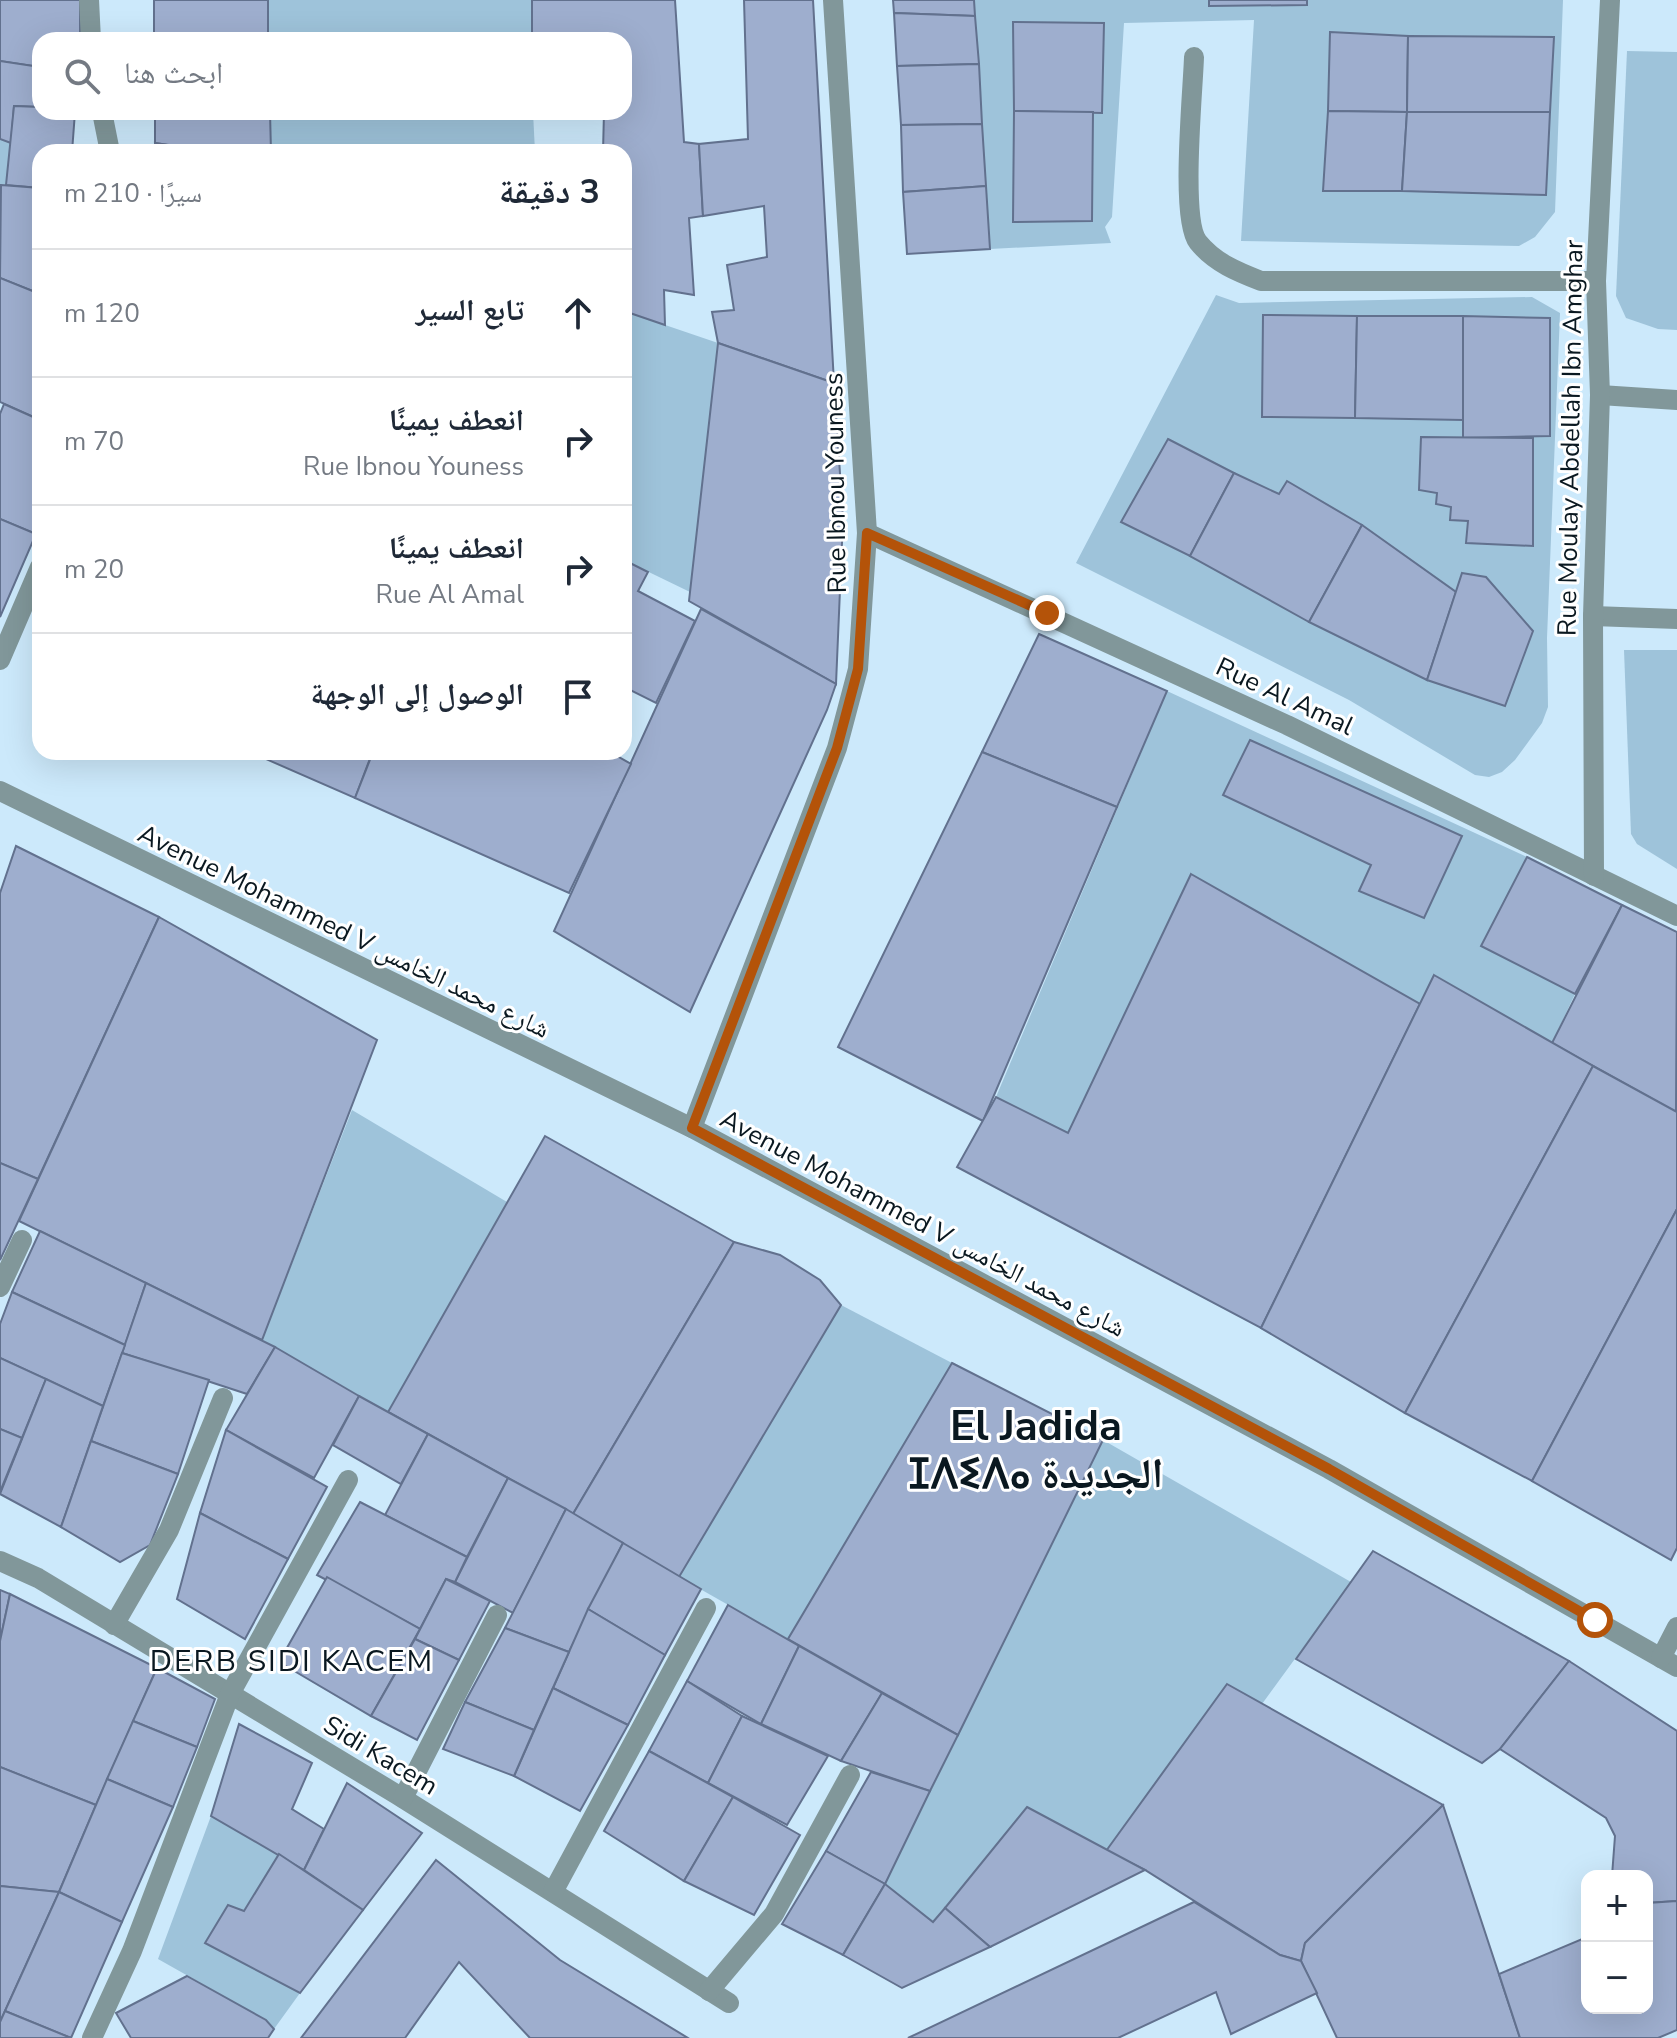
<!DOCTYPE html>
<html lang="ar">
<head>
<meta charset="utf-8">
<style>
  body { margin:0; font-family:"Nunito Sans","Noto Naskh Arabic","Noto Sans Tifinagh",sans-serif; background:#f2f2f3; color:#1f2937; direction:rtl }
  .controls { position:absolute; right:24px; bottom:24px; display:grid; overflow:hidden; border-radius:16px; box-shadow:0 8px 32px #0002 }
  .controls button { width:72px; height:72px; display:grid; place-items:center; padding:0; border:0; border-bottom:2px solid #e0e1e3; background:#fff; color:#1f2937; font:40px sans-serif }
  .stop { position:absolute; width:24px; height:24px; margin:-18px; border:6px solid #b45309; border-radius:50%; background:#fff }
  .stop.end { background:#b45309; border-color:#fff; box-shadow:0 2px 8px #0008 }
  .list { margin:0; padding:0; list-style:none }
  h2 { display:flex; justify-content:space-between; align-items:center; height:104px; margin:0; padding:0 32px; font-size:34px }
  h2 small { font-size:26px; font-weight:400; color:#747a83 }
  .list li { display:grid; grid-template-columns:52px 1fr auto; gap:24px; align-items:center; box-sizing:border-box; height:128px; padding:0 32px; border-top:2px solid #e0e1e3 }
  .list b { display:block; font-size:30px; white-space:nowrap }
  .list p { margin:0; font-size:26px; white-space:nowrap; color:#747a83 }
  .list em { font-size:26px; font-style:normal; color:#747a83 }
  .icon { flex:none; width:44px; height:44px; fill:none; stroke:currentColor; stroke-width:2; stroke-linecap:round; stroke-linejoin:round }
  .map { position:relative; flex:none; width:1677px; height:2038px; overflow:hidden; direction:ltr }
  .search { position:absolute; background:#fff; box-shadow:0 8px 32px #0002; left:32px; top:32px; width:600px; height:88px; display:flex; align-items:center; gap:20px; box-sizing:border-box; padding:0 28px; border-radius:24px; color:#747a83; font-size:30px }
  .panel { position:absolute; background:#fff; box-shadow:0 8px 32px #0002; left:32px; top:144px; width:600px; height:616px; border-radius:24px; direction:rtl }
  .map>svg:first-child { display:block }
  .green { fill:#9ec3da }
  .building { fill:#9eaece; stroke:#62718e; stroke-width:2 }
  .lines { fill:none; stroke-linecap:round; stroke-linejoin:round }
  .minor { stroke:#81979a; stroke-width:20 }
  .route { stroke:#b45309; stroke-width:10 }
  .labels { text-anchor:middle; stroke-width:6; stroke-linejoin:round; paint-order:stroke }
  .street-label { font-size:26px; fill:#0a1820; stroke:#fff }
  .quarter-label { font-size:30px; letter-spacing:2px; fill:#0a1820; stroke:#fff }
  .town-label { font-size:42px; font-weight:bold; fill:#0a1820; stroke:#fff }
</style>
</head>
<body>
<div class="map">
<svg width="1677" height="2038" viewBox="0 0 1677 2038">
  <rect width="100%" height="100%" fill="#cce9fb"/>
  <g class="green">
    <rect x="268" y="0" width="264" height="40"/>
    <path d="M974,0H1563L1555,212L1535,237L1519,246L1241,241L1254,20L1124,23L1112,217L1105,227L1111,243L990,249Z"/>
    <path d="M1627,51L1677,52V330L1658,329L1626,318L1616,296Z"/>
    <path d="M270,112H533L535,152H271Z"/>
    <path d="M0,139L11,143L6,185L0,187Z"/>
    <path d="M1216,295L1239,303L1532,297L1560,313L1547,638L1548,707L1542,723L1515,760L1502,772L1489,777L1475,775L1349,700L1076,563Z"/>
    <path d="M624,311L718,343L690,592L624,560Z"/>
    <path d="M1624,650H1677V869L1637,844L1631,834Z"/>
    <path d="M1167,691L1527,857L1482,945L1575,994L1552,1043L1435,975L1420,1004L1191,874L1068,1133L996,1097Z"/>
    <path d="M352,1110L507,1202L388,1412L262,1340Z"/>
    <path d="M841,1305L952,1363L788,1639L679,1577Z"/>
    <path d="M1103,1440L1351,1582L1262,1704L1106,1851L1027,1807L933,1922L885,1884Z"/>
    <path d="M211,1816L279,1854L244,1911L228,1905L205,1943L300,1993L274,2029L266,2020L158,1959Z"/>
  </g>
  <g class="building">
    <path d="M0,0H80V40H40V67L0,61Z"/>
    <rect x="154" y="0" width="114" height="40"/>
    <path d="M532,0H675L684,142L699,144L703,216L689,218L694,295L664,290L665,325L624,311V152H603L604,112H624V40H532Z"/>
    <path d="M744,0H813L834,383L718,343L712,312L734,310L727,265L767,257L764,206L703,216L699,144L748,139Z"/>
    <path d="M893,0H974L975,16L894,13Z"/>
    <path d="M1209,0H1307V5L1209,6Z"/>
    <path d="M894,13L975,16L979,64L897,66Z"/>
    <path d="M1013,22L1104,23L1102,113L1014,111Z"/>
    <path d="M1330,32L1408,36L1407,112L1328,111Z"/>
    <path d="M1408,36L1554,37L1550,112H1407Z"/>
    <path d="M0,61L40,67V107L14,106L11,143L0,139Z"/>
    <path d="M979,64L982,124L901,125L897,66Z"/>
    <path d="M14,106L40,107V112H75L72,152H40V188L6,185Z"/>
    <path d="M1014,111L1093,112L1092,221L1013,222Z"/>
    <path d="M1328,111L1407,112L1402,191H1323Z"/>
    <path d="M155,112H270L271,152H211L155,143Z"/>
    <path d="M1407,112H1550L1546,195L1402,191Z"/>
    <path d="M982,124L986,186L903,192L901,125Z"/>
    <path d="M155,143L204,150L211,152H156Z"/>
    <path d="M1,185L40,188V294L0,278Z"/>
    <path d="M986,186L990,249L907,254L903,192Z"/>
    <path d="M0,278L40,294V420L0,402Z"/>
    <path d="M1263,315L1357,316L1355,418L1262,417Z"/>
    <path d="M1357,316H1463V420L1355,418Z"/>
    <path d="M1463,316L1550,318V436L1463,438Z"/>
    <path d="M718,343L834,383L843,519L836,684L689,601Z"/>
    <path d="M4,404L40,420V522L36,534L0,519V414Z"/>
    <path d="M1421,437L1533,438V546L1466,543L1468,521L1450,520L1451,507L1436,504L1437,493L1419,490Z"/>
    <path d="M1168,439L1234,473L1190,556L1121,522Z"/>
    <path d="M1234,473L1279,494L1287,481L1362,525L1309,622L1190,556Z"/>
    <path d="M0,519L36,534L0,617Z"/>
    <path d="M1362,525L1456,592L1427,680L1309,622Z"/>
    <path d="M624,560L648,572L638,591L695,621L656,703L624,687Z"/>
    <path d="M1462,573L1486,577L1533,631L1505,706L1427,680Z"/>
    <path d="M701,609L836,684L827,710L690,1012L554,931Z"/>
    <path d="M1039,634L1167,691L1117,807L982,752Z"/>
    <path d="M1250,740L1462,836L1424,918L1359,891L1371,865L1223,795Z"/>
    <path d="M250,752H361L371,756L355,798Z"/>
    <path d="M373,752H610L631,764L569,893L355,798Z"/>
    <path d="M982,752L1117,807L983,1121L838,1047Z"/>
    <path d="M16,846L159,917L38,1179L0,1163V893Z"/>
    <path d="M1527,857L1622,905L1575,994L1481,946Z"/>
    <path d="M1191,874L1420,1004L1261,1328L957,1167L996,1097L1068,1133Z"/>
    <path d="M1622,905L1677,932L1676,1112L1552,1043Z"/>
    <path d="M159,917L377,1040L262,1340L19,1221Z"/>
    <path d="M1434,975L1593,1066L1405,1413L1261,1328Z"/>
    <path d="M1593,1066L1677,1112V1209L1532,1481L1405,1413Z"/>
    <path d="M545,1136L734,1242L573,1514L388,1412Z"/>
    <path d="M0,1163L38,1179L0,1260Z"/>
    <path d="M1677,1209V1548L1671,1560L1532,1481Z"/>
    <path d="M40,1231L146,1283L125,1345L12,1292Z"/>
    <path d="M734,1242L780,1255L820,1280L841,1305L679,1577L573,1514Z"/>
    <path d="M146,1283L275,1347L247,1394L122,1353Z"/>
    <path d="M12,1292L125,1345L103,1406L0,1358V1324Z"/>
    <path d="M275,1347L359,1396L314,1478L226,1430Z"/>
    <path d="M122,1353L209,1380L178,1474L91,1441Z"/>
    <path d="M0,1358L46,1379L22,1438L0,1429Z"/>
    <path d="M952,1363L1103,1440L958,1735L788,1639Z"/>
    <path d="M46,1379L103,1406L61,1527L0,1494Z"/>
    <path d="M359,1396L428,1434L401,1484L333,1445Z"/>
    <path d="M0,1429L22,1438L0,1492Z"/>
    <path d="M226,1430L327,1487L288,1559L200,1513Z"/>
    <path d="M428,1434L508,1478L467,1557L385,1515Z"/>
    <path d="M91,1441L178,1474L150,1545L120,1562L61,1527Z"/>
    <path d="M508,1478L566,1509L513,1613L455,1582Z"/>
    <path d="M360,1502L467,1557L455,1582L446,1579L420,1629L317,1575Z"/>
    <path d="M566,1509L623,1543L569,1652L505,1628Z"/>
    <path d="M200,1513L288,1559L245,1639L177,1599Z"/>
    <path d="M623,1543L701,1589L665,1655L588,1609Z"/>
    <path d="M1373,1551L1569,1661L1500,1749L1482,1763L1296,1659Z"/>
    <path d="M327,1577L420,1629L371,1716L279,1662Z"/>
    <path d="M446,1579L490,1601L459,1660L415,1639Z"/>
    <path d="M0,1590L10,1594L0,1641Z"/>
    <path d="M10,1594L157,1668L96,1805L0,1767V1641Z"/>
    <path d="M728,1605L799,1646L761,1724L687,1681Z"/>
    <path d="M588,1609L665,1655L628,1725L553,1688Z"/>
    <path d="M505,1628L569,1652L534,1730L465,1702Z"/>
    <path d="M415,1639L459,1660L417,1740L371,1716Z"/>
    <path d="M799,1646L882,1693L841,1761L761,1724Z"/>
    <path d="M1569,1661L1677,1731V1901L1647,1903V1876H1612L1615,1836L1606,1818L1500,1749Z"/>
    <path d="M157,1668L215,1699L197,1747L133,1721Z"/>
    <path d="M687,1681L742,1716L708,1783L649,1751Z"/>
    <path d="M1227,1684L1443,1805L1305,1943L1301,1961L1280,1955L1145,1870L1106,1851Z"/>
    <path d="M553,1688L628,1725L580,1811L514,1776Z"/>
    <path d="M882,1693L958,1735L930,1791L841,1761Z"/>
    <path d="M465,1702L534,1730L514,1776L443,1749Z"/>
    <path d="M742,1716L828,1756L787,1825L708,1783Z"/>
    <path d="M133,1721L197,1747L173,1807L107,1779Z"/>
    <path d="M239,1724L312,1763L292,1809L324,1829L304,1870L211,1816Z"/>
    <path d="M649,1751L733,1797L684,1881L604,1831Z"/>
    <path d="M0,1767L96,1805L59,1892L0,1886Z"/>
    <path d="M871,1772L930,1791L885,1884L826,1851Z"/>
    <path d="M107,1779L173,1807L122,1922L59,1892Z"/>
    <path d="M347,1783L422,1833L363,1910L304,1870Z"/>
    <path d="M733,1797L800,1835L754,1915L684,1881Z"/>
    <path d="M1443,1805L1520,2038H1337L1301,1961L1305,1943Z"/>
    <path d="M1027,1807L1145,1870L990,1947L945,1908Z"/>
    <path d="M826,1851L885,1884L843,1955L782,1924Z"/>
    <path d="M279,1854L363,1910L300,1993L205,1943L228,1905L244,1911Z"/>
    <path d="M436,1860L560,1960L688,2038H530L459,1962L405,2038H301Z"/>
    <path d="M885,1884L933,1922L945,1908L990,1947L902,1988L843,1955Z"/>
    <path d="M0,1886L59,1892L0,2022Z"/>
    <path d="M59,1892L122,1922L71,2038L5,2011Z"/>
    <path d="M1677,1901V2030L1658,2038H1520L1499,1974L1587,1937V2008H1647V1903Z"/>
    <path d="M1194,1902L1280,1955L1301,1961L1317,1993L1231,2034L1216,1992L1118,2038H908Z"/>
    <path d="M187,1976L266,2020L274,2029L268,2038H131L116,2013Z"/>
    <path d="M5,2011L71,2038H0V2022Z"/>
  </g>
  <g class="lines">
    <g class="minor">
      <path d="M89,0L91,40"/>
      <path d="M1194,57C1193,91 1180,220 1198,242C1215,263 1238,272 1261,281H1596"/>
      <path d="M102,112L110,152"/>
      <path d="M1600,395L1677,400"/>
      <path d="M867,533L1287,725L1677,916"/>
      <path d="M1593,616L1677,619"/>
      <path d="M0,660L40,567"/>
      <path d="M0,791L692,1128L1329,1469L1677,1667"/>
      <path d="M1594,876L1593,616L1600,395L1596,281L1610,0"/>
      <path d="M692,1128L837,748L858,669L867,533L833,0"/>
      <path d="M0,1287L22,1240"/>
      <path d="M0,1561L38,1578L396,1794L729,2003"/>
      <path d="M114,1625L169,1530L223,1398"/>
      <path d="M1661,1658L1677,1627"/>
      <path d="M403,1798L497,1615"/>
      <path d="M553,1892L706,1608"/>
      <path d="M709,1991L774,1914L850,1775"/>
      <path d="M92,2038L132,1951L230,1694L348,1480"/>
    </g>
  </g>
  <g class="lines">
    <path class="route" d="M1047,613L867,533L858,669L837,748L692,1128L1329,1469L1595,1620"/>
  </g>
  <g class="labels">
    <g class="street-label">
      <text transform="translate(1570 438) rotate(-89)" y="9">Rue Moulay Abdellah Ibn Amghar</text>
      <text transform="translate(835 483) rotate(-91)" y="9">Rue Ibnou Youness</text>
      <text transform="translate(1285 696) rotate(25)" y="9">Rue Al Amal</text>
      <text transform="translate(344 931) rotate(26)" y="9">Avenue Mohammed V شارع محمد الخامس</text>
      <text transform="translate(923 1223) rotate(28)" y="9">Avenue Mohammed V شارع محمد الخامس</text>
      <text transform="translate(381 1755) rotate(31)" y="9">Sidi Kacem</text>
    </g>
    <g class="quarter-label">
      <text x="292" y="1671">DERB SIDI KACEM</text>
    </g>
    <g class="town-label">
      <text x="1036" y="1440">El Jadida<tspan x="1036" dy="48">ⵊⴷⵉⴷⴰ الجديدة</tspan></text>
    </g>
  </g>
</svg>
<div class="controls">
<button>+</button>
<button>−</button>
</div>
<div class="stop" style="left:1595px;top:1620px"></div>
<div class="stop end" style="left:1047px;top:613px"></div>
<div class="search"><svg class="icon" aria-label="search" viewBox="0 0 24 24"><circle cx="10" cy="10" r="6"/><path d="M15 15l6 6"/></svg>ابحث هنا</div>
<section class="panel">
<h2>3 دقيقة<small>سيرًا · 210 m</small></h2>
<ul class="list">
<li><svg class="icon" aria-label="ahead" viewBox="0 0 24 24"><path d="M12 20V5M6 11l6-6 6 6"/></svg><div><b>تابع السير</b></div><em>120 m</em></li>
<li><svg class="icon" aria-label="right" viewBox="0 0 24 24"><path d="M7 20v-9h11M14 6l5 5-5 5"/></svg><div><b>انعطف يمينًا</b><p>Rue Ibnou Youness</p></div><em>70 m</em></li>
<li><svg class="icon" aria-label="right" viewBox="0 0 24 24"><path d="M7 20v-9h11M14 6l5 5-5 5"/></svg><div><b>انعطف يمينًا</b><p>Rue Al Amal</p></div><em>20 m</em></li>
<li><svg class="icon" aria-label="arrive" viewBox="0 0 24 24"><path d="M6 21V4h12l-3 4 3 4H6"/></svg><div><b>الوصول إلى الوجهة</b></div></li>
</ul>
</section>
</div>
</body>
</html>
